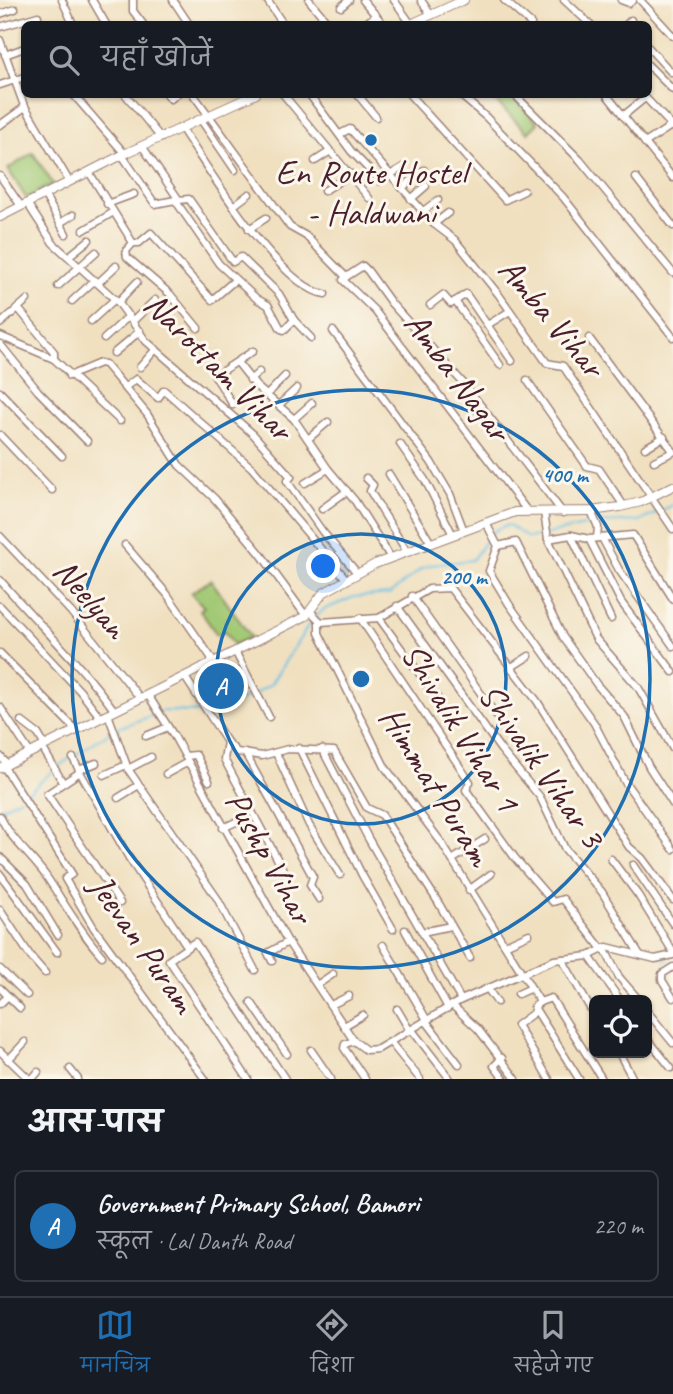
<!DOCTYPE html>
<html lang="hi">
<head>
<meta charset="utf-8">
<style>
  body { margin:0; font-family:Caveat,"Playpen Sans Deva",sans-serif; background:#242831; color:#f1f3f6 }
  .controls { position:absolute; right:21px; bottom:21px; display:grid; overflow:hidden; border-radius:10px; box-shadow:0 2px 5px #0004 }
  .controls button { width:63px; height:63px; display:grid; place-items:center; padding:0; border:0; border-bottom:2px solid #363941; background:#171b24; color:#f1f3f6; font:35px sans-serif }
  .you { position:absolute; left:324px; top:567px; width:24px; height:24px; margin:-18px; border:5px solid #fff; border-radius:50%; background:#1a73e8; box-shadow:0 0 0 10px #1a73e833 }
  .badge { display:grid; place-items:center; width:46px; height:46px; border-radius:50%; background:#1f6fb2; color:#fff; font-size:23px; font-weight:700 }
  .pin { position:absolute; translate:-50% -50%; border:4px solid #fff; box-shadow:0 2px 7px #0006 }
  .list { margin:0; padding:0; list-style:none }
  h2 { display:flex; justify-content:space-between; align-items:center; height:91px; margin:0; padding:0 28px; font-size:30px }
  h2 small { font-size:23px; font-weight:400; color:#9ea1a6 }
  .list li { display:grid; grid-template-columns:46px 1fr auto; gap:21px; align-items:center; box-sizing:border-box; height:112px; margin:0 14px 14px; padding:0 14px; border:2px solid #363941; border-radius:10px }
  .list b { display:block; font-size:26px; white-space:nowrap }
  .list p { margin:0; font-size:23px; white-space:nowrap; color:#9ea1a6 }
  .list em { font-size:23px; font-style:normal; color:#9ea1a6 }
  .icon { flex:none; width:38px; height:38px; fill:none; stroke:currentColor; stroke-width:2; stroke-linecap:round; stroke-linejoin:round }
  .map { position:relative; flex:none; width:673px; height:1079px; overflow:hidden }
  .search { position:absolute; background:#171b24; box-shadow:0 2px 5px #0004; left:21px; right:21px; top:21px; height:77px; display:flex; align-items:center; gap:18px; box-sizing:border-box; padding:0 24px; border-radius:10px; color:#9ea1a6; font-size:26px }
  .sheet { height:217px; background:#171b24 }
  nav { display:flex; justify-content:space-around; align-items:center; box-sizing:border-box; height:98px; border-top:2px solid #363941; background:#171b24; font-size:19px; color:#9ea1a6 }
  nav a { display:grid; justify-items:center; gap:4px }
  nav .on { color:#1f6fb2 }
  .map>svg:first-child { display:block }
  .green { fill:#a2c975; stroke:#767450; stroke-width:2 }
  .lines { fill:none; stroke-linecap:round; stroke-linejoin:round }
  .stream { stroke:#66c0e3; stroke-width:2 }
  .street-casing { stroke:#9d8076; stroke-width:9 }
  .secondary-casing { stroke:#9d8076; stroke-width:10 }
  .street { stroke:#fff; stroke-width:6 }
  .secondary { stroke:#fff; stroke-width:8 }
  .ring { fill:none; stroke:#1f6fb2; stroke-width:3.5 }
  .poi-dot { fill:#1f6fb2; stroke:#fbf7ec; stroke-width:2.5 }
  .labels { text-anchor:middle; stroke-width:6; stroke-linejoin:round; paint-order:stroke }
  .poi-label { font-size:35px; fill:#4a1f2b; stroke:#fbf7ec }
  .street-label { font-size:35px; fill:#4a1f2b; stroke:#fbf7ec }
  .centre { fill:#1f6fb2; stroke:#fbf7ec; stroke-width:3.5 }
  .ring-label { font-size:21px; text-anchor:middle; font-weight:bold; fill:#1f6fb2; stroke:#fbf7ec; stroke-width:6; stroke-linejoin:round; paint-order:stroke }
</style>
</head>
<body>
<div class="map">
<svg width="673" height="1079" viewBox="0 0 673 1079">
  <rect width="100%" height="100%" fill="#fbf7ec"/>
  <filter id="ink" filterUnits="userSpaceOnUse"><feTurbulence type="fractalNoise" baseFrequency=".0143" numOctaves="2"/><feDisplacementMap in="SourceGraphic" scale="14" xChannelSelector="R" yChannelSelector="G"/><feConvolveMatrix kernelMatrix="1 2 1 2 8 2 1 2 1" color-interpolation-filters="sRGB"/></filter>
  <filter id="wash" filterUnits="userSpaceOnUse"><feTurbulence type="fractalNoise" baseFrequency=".00686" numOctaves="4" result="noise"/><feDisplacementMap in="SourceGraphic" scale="28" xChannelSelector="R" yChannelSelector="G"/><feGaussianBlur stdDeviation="1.57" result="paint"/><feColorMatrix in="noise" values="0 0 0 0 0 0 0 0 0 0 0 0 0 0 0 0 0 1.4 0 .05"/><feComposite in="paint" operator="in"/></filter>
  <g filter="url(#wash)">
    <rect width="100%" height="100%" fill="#f0e0c0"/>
    <g class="green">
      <path d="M489,95H510L538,123L528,133Z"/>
      <path d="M33,153L53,184L26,198L8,169Z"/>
      <path d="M211,580L251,637L234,645L225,631L217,635L200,610L204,607L191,593Z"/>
    </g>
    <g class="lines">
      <g class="stream">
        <path d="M664,509L673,505"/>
        <path d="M600,523L640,521L659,512"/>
        <path d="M160,711L203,712"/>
        <path d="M209,711L249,697L270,685L310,623L323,610L354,597L390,594L421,569L431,565L472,560C485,544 487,529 509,525L528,538L594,524"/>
        <path d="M115,729L156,714"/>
        <path d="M57,767L110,732"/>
        <path d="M25,795L53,771"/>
        <path d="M0,809L20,798"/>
        <path d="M664,961L669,960"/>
      </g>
    </g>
  </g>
  <g filter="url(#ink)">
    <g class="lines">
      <g class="street-casing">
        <g id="street">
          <path d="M62,0L73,24"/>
          <path d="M92,0L106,24"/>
          <path d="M133,0V11L143,24"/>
          <path d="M173,0L189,24"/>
          <path d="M267,0L283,24"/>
          <path d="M309,0L329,24"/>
          <path d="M363,0L383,24"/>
          <path d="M394,0L411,24"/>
          <path d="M421,0L431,15"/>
          <path d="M504,0L531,24"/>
          <path d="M564,0L590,24"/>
          <path d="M621,0L629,3L633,0"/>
          <path d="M640,0L673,36"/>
          <path d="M341,7L349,0"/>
          <path d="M0,14L15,9"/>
          <path d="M365,24L376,15"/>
          <path d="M627,24L631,20"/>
          <path d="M0,27L38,16"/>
          <path d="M0,40L23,103L69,181"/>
          <path d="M648,47L671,72"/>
          <path d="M5,55L24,48"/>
          <path d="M648,65L673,90"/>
          <path d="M0,85L24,77"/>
          <path d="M73,94L125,154"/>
          <path d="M125,94L161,138"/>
          <path d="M166,94L171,99L177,94"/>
          <path d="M193,94L290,227L306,236L346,277L363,266L368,271L391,303L465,385L563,513"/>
          <path d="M283,94L369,198"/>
          <path d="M309,94L351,151L380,181L403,167"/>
          <path d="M357,94L376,117"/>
          <path d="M409,94L505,200L524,191"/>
          <path d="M459,94L486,117L563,197L673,337"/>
          <path d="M514,94L580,160L673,273"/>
          <path d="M606,94L673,178"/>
          <path d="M642,94L673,127"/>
          <path d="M623,116L645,98"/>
          <path d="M201,120L235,170"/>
          <path d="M0,125L25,107"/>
          <path d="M182,129C207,167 280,288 325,294"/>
          <path d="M340,134L350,129L434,224L455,240L499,295L547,363L563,366L673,529"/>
          <path d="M645,143L671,126"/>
          <path d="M142,146L179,200L189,199L233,262L241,257L279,294L294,320L311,338"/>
          <path d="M122,155L155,204L175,200L219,264L257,299L268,305L281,329L284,330L294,320"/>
          <path d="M315,161L329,152"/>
          <path d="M89,172L133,243H139L151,233L212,300L235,280"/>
          <path d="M0,176L21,206"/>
          <path d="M636,178L673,226"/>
          <path d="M402,188L424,170"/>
          <path d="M324,191L351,174"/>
          <path d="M44,194L66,234"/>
          <path d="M411,199L426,186"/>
          <path d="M27,203L53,243L118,302L146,341L253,434L291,477L287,481L322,531L358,574"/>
          <path d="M107,204L134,194"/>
          <path d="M233,206L249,194"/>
          <path d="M422,212L438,200"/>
          <path d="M60,223L73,215"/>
          <path d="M434,224L448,213"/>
          <path d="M249,229L266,218"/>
          <path d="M84,230L112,213"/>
          <path d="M133,243L126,251L127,257L170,294L198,328"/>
          <path d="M69,256L89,240"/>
          <path d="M346,277L343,280L375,311L528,512"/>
          <path d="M98,283L116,266"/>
          <path d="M58,286L96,252"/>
          <path d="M72,301L95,280"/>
          <path d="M455,301L500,365"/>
          <path d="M118,302L137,282"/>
          <path d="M430,305L443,295L451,304L466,294L512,361"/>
          <path d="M18,308L27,300"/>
          <path d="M91,321L115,299"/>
          <path d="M133,321L155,300"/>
          <path d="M0,324L18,308L54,352V359"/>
          <path d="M489,324L510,311"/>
          <path d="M333,331L431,462L450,494L464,531"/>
          <path d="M0,336L54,359L120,421"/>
          <path d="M589,338L673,451"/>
          <path d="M104,339L129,316"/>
          <path d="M0,344L38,391L87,441"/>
          <path d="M114,353L140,331"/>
          <path d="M237,362L256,386L294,419L328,469L355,501L391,558"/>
          <path d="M140,367L156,349"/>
          <path d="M69,376L100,363L105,364L147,414L179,465L215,499L260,553L306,616"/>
          <path d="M250,380L259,372"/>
          <path d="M527,380L587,466L599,469L624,506"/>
          <path d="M124,388L136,379L158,398L164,390L252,468L347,580"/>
          <path d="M0,392L62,456"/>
          <path d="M267,395L285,376"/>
          <path d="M233,405L215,376L253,351"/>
          <path d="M279,405L297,388"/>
          <path d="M294,419L312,403"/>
          <path d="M0,435L52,490"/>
          <path d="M308,439L328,422"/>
          <path d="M400,444L425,480L453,535"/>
          <path d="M645,448L664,437"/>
          <path d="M654,461L673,452"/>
          <path d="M389,474L431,543"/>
          <path d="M366,478L373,485L370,491L407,552"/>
          <path d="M305,483L328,469"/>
          <path d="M322,509L347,491"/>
          <path d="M591,511L598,527L597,538"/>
          <path d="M544,512L548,539L596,639L638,687L673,749"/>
          <path d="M486,523L498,546L489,571L509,604L594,723L625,782L673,849"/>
          <path d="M571,535L611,619"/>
          <path d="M0,536L71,612L140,698"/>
          <path d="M602,538L619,570L673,646"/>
          <path d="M548,539L571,535L589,539L633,535L673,599"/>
          <path d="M589,539L621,602L673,672"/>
          <path d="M125,545L167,594L215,663"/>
          <path d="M498,546L516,542L563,637L597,685L624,716L649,767L673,804"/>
          <path d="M0,580C38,624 80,663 114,710"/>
          <path d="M412,596L501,722"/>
          <path d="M0,606L80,691L100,717"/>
          <path d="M397,606L501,750L540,797L565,849L602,892L640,955"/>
          <path d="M311,612L321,622L379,618L429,589L450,588L537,701L629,847L642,858L673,900"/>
          <path d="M360,618L470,782L466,790L515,858L553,902L563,899L601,948"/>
          <path d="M379,618L440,702"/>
          <path d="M319,621V633L385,767L441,842L540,1002"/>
          <path d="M0,653L76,730"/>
          <path d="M236,653L269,717"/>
          <path d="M510,668L529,656"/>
          <path d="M185,677L227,742L237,752L262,756L288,749L334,751L367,808L382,815L438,902L470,958"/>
          <path d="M148,695L174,736L288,942L354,1041L366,1050L378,1049L461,1000L554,960L589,956L607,947L655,959L673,955"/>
          <path d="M0,707L30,753"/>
          <path d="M108,714L128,769L217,898L255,970"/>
          <path d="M21,721L38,734L45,746"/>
          <path d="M146,736L168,727"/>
          <path d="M227,742L224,759L288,879"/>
          <path d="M42,747L62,781"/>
          <path d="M299,748L362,875L393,929"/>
          <path d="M322,749L368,838L461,1000"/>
          <path d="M245,753L313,877L310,885L319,899"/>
          <path d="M276,753L309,825L340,875"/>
          <path d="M0,756L8,765"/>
          <path d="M185,756L196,755L209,781"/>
          <path d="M73,758L80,772"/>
          <path d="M4,767L72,874L65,879L94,928L205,1079"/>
          <path d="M128,769L151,757"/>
          <path d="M79,770L96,763"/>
          <path d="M166,774L188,762"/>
          <path d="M104,775L126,765"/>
          <path d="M118,798L139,785"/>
          <path d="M0,816C10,839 32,856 46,876C65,904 80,932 102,956"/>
          <path d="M223,828L240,820"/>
          <path d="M0,857L27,884L58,935"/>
          <path d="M611,859L638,895L673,952"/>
          <path d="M452,860L485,839"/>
          <path d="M633,865L673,924"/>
          <path d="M0,874L57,952"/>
          <path d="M469,890L491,874"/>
          <path d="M120,903L47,794L80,772L129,858L187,946"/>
          <path d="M0,910L31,957L45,973"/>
          <path d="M405,930L448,1008"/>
          <path d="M422,932L451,926"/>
          <path d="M383,945L427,1020"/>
          <path d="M505,945L529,934"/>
          <path d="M604,948L619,977L639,1000"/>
          <path d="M589,956L620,1000"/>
          <path d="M562,959L594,1015"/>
          <path d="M272,961L268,953L288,942"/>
          <path d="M673,967L662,974V980L673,998"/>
          <path d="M0,969L27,995"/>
          <path d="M317,985L333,974"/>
          <path d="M0,988L20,1008"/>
          <path d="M487,988L497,1002"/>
          <path d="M518,994L531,988"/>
          <path d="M251,1002L287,1054"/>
          <path d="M540,1002L551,998L602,1079"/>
          <path d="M540,1002L534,1007L579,1079"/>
          <path d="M0,1004L8,996"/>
          <path d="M331,1005L349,996"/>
          <path d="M452,1005L478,1029L516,1079"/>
          <path d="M397,1009L410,1031"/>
          <path d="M536,1011L517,1025L549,1079"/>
          <path d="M647,1011L673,1043"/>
          <path d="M426,1021L459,1064"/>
          <path d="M344,1026L363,1015"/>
          <path d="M412,1030L450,1079"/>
          <path d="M647,1038L671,1068"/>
          <path d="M354,1041L345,1044L344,1048L365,1079"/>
          <path d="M391,1043L420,1079"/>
          <path d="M311,1050L331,1079"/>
          <path d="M0,1051L29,1079"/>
          <path d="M619,1053L633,1079"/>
          <path d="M502,1058L494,1066L504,1079"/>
          <path d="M8,1060L25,1042"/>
          <path d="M70,1069L78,1079"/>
          <path d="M32,1079L38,1072"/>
          <path d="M248,1079L169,960L195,942L285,1079"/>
        </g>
      </g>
      <g class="secondary-casing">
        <g id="secondary">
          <path d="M411,24L464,0"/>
          <path d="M0,217L122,155L256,94"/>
          <path d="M0,768L306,616L323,593L375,564L515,512L591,511L620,507L641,502L673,486"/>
        </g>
      </g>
      <use href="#street" class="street"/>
      <use href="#secondary" class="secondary"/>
    </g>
  </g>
  <g class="ring">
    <circle cx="361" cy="679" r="145"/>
    <circle cx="361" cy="679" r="289"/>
  </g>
  <circle class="poi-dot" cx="371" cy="140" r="7"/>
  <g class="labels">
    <g class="poi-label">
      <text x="371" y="184">En Route Hostel<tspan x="371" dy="40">- Haldwani</tspan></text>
    </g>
    <g class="street-label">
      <text transform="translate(552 317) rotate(50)" y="12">Amba Vihar</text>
      <text transform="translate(219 366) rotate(45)" y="12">Narottam Vihar</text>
      <text transform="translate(458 376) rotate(53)" y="12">Amba Nagar</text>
      <text transform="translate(91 598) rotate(49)" y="12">Neelyan</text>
      <text transform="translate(461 727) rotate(58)" y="12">Shivalik Vihar 1</text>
      <text transform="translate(542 765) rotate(55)" y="12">Shivalik Vihar 3</text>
      <text transform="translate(436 786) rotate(58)" y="12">Himmat Puram</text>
      <text transform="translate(270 857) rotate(61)" y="12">Pushp Vihar</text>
      <text transform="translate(143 943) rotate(55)" y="12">Jeevan Puram</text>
    </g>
  </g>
  <circle cx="361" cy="679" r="10" class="centre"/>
  <g class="ring-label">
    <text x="565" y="482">400 m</text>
    <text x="464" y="584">200 m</text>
  </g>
</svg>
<div class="controls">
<button><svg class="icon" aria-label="locate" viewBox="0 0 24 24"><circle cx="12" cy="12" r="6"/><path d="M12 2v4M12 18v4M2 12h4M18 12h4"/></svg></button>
</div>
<div class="you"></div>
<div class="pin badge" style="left:221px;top:686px">A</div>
<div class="search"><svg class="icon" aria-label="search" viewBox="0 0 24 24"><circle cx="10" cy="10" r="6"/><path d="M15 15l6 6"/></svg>यहाँ खोजें</div>
</div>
<section class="sheet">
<h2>आस-पास<small></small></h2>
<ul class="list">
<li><span class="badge">A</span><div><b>Government Primary School, Bamori</b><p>स्कूल · Lal Danth Road</p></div><em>220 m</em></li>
</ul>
</section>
<nav>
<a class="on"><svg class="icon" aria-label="map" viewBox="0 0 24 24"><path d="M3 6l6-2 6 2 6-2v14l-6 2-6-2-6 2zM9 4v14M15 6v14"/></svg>मानचित्र</a>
<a><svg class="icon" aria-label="directions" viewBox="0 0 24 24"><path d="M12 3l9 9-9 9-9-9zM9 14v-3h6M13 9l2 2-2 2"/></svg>दिशा</a>
<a><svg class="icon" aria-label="saved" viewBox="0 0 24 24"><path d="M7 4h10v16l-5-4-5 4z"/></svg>सहेजे गए</a>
</nav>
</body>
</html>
